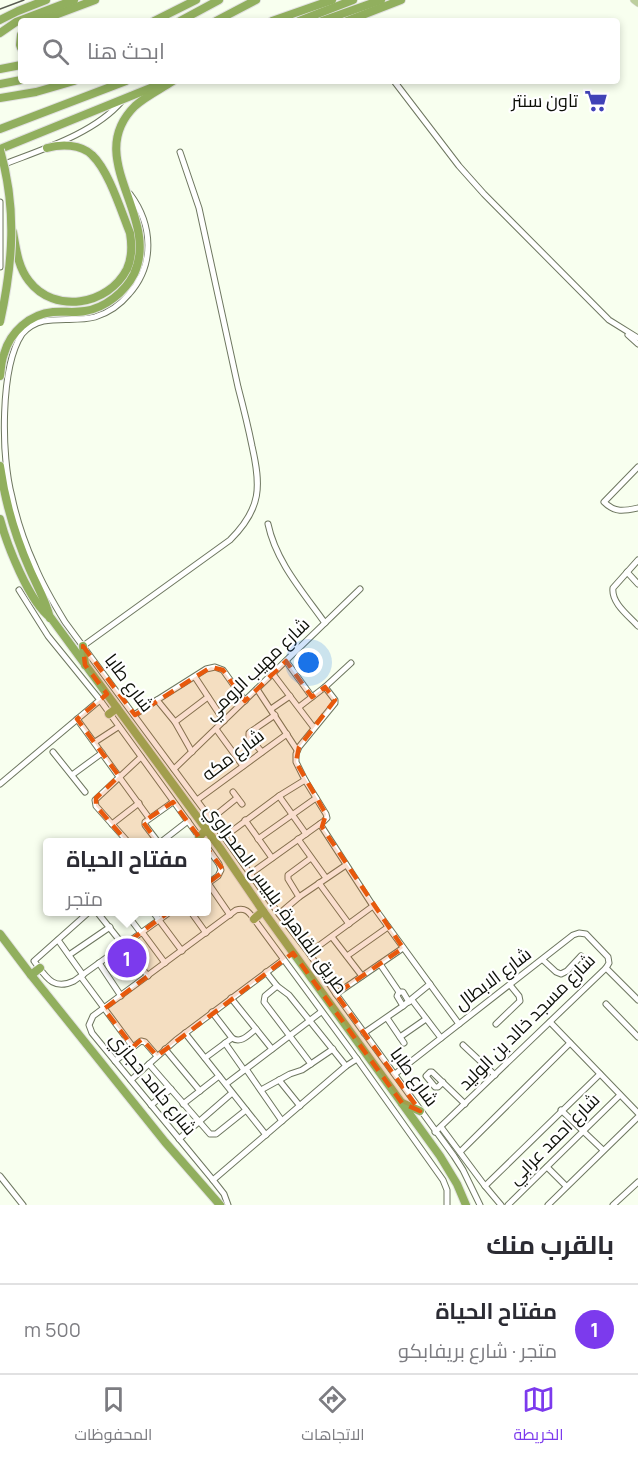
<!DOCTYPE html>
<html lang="ar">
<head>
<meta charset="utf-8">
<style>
  body { margin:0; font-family:Manrope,Cairo,sans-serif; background:#f7f7f7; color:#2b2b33; direction:rtl }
  .you { position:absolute; left:309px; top:663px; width:21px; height:21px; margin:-15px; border:4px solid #fff; border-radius:50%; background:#1a73e8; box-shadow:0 0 0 9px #1a73e833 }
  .badge { display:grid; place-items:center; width:39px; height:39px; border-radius:50%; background:#7c3aed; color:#fff; font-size:20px; font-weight:700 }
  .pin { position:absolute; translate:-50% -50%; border:3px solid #fff; box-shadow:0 2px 6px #0006 }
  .popup { position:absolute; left:43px; top:838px; width:168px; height:78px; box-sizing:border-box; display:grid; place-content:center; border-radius:6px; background:#fff; filter:drop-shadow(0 2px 4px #0005); font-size:20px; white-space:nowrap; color:#7c7c81 }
  .popup b { font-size:22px; color:#2b2b33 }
  .popup::after { content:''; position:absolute; left:50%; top:100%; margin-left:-12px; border:12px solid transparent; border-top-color:#fff }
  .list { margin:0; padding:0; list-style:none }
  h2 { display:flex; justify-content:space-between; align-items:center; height:78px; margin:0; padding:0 24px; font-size:26px }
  h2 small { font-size:20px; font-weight:400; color:#7c7c81 }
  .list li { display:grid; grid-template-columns:39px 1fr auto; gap:18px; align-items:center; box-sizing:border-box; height:90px; padding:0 24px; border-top:2px solid #e1e1e2 }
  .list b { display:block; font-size:22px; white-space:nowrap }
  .list p { margin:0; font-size:20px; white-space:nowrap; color:#7c7c81 }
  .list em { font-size:20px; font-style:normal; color:#7c7c81 }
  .icon { flex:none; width:33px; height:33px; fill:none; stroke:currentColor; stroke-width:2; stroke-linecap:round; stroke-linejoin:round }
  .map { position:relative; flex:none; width:638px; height:1205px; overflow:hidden; direction:ltr }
  .search { position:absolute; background:#fff; box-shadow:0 3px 9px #0003; left:18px; right:18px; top:18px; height:66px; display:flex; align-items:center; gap:15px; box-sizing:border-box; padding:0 21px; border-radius:6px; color:#7c7c81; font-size:22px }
  .sheet { height:168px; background:#fff }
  nav { display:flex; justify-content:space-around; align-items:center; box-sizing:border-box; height:84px; border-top:2px solid #e1e1e2; background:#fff; font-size:16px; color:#7c7c81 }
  nav a { display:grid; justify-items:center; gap:3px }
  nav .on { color:#7c3aed }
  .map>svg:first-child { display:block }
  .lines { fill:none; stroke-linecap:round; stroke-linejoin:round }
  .minor-casing { stroke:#6e7760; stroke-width:7 }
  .major-casing { stroke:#e2e2e1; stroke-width:8 }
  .highway-casing { stroke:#e2e2e1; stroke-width:10 }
  .minor { stroke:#fff; stroke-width:5 }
  .major { stroke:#bdcf9e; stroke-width:7 }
  .highway { stroke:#91af5e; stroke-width:8 }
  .tram { stroke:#595d52; stroke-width:1.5 }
  .highway-bridge-casing { stroke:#e2e2e1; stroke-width:10; stroke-linecap:butt }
  .highway-bridge { stroke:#91af5e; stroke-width:8 }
  .marked { fill:#e8590c; fill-opacity:0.2; stroke:#e8590c; stroke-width:4.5; stroke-dasharray:12 8; stroke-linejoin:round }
  .labels { text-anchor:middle; stroke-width:4.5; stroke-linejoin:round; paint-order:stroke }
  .poi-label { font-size:18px; fill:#0d1008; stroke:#fff; text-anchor:end }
  .street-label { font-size:18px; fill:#0d1008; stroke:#fff }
</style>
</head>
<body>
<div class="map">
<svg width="638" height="1205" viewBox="0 0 638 1205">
  <rect width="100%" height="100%" fill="#f8ffef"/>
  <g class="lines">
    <g class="minor-casing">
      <g id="minor">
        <path d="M394,81L459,166L484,194L609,320L638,338"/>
        <path d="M2,165C40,150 94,134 122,101"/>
        <path d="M130,194C153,225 155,265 129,294C120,305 108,313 95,317C70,324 42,311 22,334C0,367 1,456 12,497C17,521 25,544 35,566C43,586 54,604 65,622L224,837L279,914L309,953L336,994L454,1156L463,1170L480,1205"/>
        <path d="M0,202V267"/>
        <path d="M628,335L638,344"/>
        <path d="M638,467L604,502C615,513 624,511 638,508"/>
        <path d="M268,524C276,562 303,592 325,623"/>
        <path d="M638,560L613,588C611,603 629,616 638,626"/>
        <path d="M627,572L638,584"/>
        <path d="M19,590L48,636L100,700L203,842"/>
        <path d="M83,646L230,540C262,508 261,486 252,446C248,426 243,406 238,387L199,208L180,152"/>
        <path d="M286,661L312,697"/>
        <path d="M273,674L314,728"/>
        <path d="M195,677L224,721"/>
        <path d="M257,689L297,750"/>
        <path d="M299,707L325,687L351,663"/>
        <path d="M271,709L290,696"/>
        <path d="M134,715L157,700"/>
        <path d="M77,719L149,818"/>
        <path d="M175,722L208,697"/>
        <path d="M216,729L243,766"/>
        <path d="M95,742L118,727"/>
        <path d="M53,752L85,792"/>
        <path d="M192,752L175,722L157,700L206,669L215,667L223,670L245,701"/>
        <path d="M262,752L249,737V733L275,715"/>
        <path d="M174,769L360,589"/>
        <path d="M72,775L102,753"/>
        <path d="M0,784L100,700"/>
        <path d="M233,792L242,804"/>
        <path d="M279,796L306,834"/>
        <path d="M197,800L287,734"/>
        <path d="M211,819L237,798"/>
        <path d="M245,820L272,858"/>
        <path d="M112,824L139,803"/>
        <path d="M320,824L373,906L459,1024"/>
        <path d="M224,837L279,796L305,780"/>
        <path d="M258,839L316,798"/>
        <path d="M298,839L326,878"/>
        <path d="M128,842L96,806L95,800L141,757"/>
        <path d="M158,842L145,825V822L173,802"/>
        <path d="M161,842L188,821"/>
        <path d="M207,847L219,864L221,870L218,876L207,884"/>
        <path d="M250,874L324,821L327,818L326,814L305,780L296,762V754L299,747L335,703V700L325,687"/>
        <path d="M208,883L230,915"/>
        <path d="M319,883L349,924"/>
        <path d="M299,897L288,879V875L311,858"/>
        <path d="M89,912L34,961C46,977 53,991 74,981L170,912"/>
        <path d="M97,912L148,976"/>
        <path d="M125,912L141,933"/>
        <path d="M153,912L182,951"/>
        <path d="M191,912L206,933"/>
        <path d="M279,914L299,897L346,865"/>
        <path d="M142,932L165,963"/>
        <path d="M332,937L362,976"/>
        <path d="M58,940L83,975"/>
        <path d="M309,953L373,906"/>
        <path d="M69,955L110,927"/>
        <path d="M347,956L388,927"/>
        <path d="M543,960L556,972L561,974L567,971L581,956"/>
        <path d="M99,963L121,996"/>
        <path d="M380,964L399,992H403L409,1002"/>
        <path d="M606,968L638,1000"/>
        <path d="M266,972L277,986L289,995L346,1066"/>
        <path d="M81,977L133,1047"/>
        <path d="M277,986L265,996L264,1002L311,1064"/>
        <path d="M399,992L397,996L403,1006"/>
        <path d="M336,994L403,948"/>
        <path d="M231,998L272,1049"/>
        <path d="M412,1000L441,1038"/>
        <path d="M606,1004L638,1037"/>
        <path d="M212,1012L232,1038C241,1044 248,1035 256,1029"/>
        <path d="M387,1018L404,1043"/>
        <path d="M550,1022L638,1113"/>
        <path d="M496,1024L520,1001L519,996L510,985"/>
        <path d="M185,1033L266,1135"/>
        <path d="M364,1033L403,1006L430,984"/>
        <path d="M400,1037L426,1019"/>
        <path d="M225,1043L244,1070"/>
        <path d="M463,1045L495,1075"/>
        <path d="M165,1049L200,1091"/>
        <path d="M205,1058L232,1038"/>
        <path d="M115,1061L141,1041L145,1042L157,1056"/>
        <path d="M149,1064L210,1134H216L246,1110"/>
        <path d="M246,1069L282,1121"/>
        <path d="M395,1074L573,935L579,933L586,934L608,957L609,963L606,968L435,1132"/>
        <path d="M131,1080L176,1040L283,960"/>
        <path d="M279,1080L300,1106"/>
        <path d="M443,1082L438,1087H435L426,1076L430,1072H432L465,1104"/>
        <path d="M226,1084L321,1012"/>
        <path d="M261,1090L290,1074L302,1070L333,1049"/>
        <path d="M183,1104L219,1076"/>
        <path d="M151,1105L171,1089"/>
        <path d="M561,1110L603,1150"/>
        <path d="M441,1127L485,1186L501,1205"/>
        <path d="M179,1139L232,1093"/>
        <path d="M460,1152L570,1043"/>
        <path d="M547,1167L566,1186"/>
        <path d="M0,1176L23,1205"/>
        <path d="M213,1180L346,1066L357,1059"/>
        <path d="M485,1186L600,1074"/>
        <path d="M228,1205L224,1194L213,1180L92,1033L89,1025L93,1016L236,910C245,907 249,912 254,919L357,1059L443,1180L447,1190V1205"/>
        <path d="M508,1205L620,1095"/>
        <path d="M548,1205L638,1117"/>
        <path d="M613,1205L638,1182"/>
      </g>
    </g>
    <g class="major-casing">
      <path id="major" d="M634,0L638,3"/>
    </g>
    <g class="highway-casing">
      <g id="highway">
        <path d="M0,20L18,11L46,0"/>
        <path d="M39,21L95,0"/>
        <path d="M154,21L196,0"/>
        <path d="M180,21L219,0"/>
        <path d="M216,21L256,0"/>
        <path d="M272,21L332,0"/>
        <path d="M299,21L353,0"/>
        <path d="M322,21L381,0"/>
        <path d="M347,21L401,0"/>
        <path d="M0,33L16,22L74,0"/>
        <path d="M21,35L20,45L21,48"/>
        <path d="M0,69L21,65"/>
        <path d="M0,84L21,80"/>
        <path d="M0,98L36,92L74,81"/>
        <path d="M0,129L126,81"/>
        <path d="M0,149L158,85"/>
        <path d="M13,232C16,249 18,267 29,281C54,314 108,306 127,269C132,258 132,245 130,233C121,211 109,171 92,155C81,144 61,144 47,148"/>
        <path d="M0,376C1,369 1,361 4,354C10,332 30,314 53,312C64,311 74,313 85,311C105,308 125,292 134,274C161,216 82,158 135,106C146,96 161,89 173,81"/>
        <path d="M0,466C5,502 15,536 30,570C37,586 46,601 50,618"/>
        <path d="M0,519C7,545 29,602 51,618L220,848L263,911L440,1156L457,1184L466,1205"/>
        <path d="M83,646L85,665"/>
        <path d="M109,714L117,708"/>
        <path d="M199,837L206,830"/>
        <path d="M254,919L263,911"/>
        <path d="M0,934L31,975L165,1142L220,1205"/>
        <path d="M31,975L40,968"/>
        <path d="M402,1103L420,1111"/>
      </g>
    </g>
    <use href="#minor" class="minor"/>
    <use href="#major" class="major"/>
    <use href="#highway" class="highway"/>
    <path class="tram" d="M0,9L24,0"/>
    <g class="highway-bridge-casing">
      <path id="highway-bridge" d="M0,150C17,208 13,263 0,322"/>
    </g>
    <use href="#highway-bridge" class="highway-bridge"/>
  </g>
  <path class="marked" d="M83,646L135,715L211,667L223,670L245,701L286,661L312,697L325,687L335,700L299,747L296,762L326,814L322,827L403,948L336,994L420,1111L402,1103L293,953L157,1056L142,1039L133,1047L104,1009L148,976L124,945L224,871L173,802L143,822L159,844L141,858L96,806V798L119,776L77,719L107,694L85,665Z"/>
  <defs>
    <g id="supermarket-bare" transform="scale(1.8)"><path d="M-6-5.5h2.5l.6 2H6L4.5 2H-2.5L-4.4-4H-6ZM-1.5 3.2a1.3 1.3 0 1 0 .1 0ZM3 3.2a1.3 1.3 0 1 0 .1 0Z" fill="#4042b7" stroke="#fff" stroke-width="2.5" paint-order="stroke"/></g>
  </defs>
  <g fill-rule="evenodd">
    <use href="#supermarket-bare" x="596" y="101"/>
  </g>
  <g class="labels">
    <g class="poi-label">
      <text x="578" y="107">تاون سنتر</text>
    </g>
    <g class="street-label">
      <text transform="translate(257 669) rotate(-44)" y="6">شارع مهيب الرومي</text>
      <text transform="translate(129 683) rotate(53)" y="6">شارع طابا</text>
      <text transform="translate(233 755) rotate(-37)" y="6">شارع مكه</text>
      <text transform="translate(276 899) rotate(54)" y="6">طريق القاهرة, بلبيس الصحراوي</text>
      <text transform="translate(493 979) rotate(-37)" y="6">شارع الابطال</text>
      <text transform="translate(527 1022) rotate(-45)" y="6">شارع مسجد خالد بن الوليد</text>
      <text transform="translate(414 1077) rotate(54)" y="6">شارع طابا</text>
      <text transform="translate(153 1084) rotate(51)" y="6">شارع حامد حجازي</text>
      <text transform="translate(554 1139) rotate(-45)" y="6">شارع احمد عرابي</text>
    </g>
  </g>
</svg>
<div class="you"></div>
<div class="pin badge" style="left:127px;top:958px">1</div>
<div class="popup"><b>مفتاح الحياة</b>متجر</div>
<div class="search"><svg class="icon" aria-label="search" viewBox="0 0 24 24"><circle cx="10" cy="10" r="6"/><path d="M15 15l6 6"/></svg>ابحث هنا</div>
</div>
<section class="sheet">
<h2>بالقرب منك<small></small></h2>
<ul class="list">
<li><span class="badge">1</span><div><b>مفتاح الحياة</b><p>متجر · شارع بريفابكو</p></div><em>500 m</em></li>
</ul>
</section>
<nav>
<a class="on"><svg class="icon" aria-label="map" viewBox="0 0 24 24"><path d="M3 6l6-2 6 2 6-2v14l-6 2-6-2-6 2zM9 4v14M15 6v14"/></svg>الخريطة</a>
<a><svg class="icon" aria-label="directions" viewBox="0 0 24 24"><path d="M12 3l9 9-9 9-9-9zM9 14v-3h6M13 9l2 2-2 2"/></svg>الاتجاهات</a>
<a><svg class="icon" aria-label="saved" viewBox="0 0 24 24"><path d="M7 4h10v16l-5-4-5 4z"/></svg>المحفوظات</a>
</nav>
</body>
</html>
